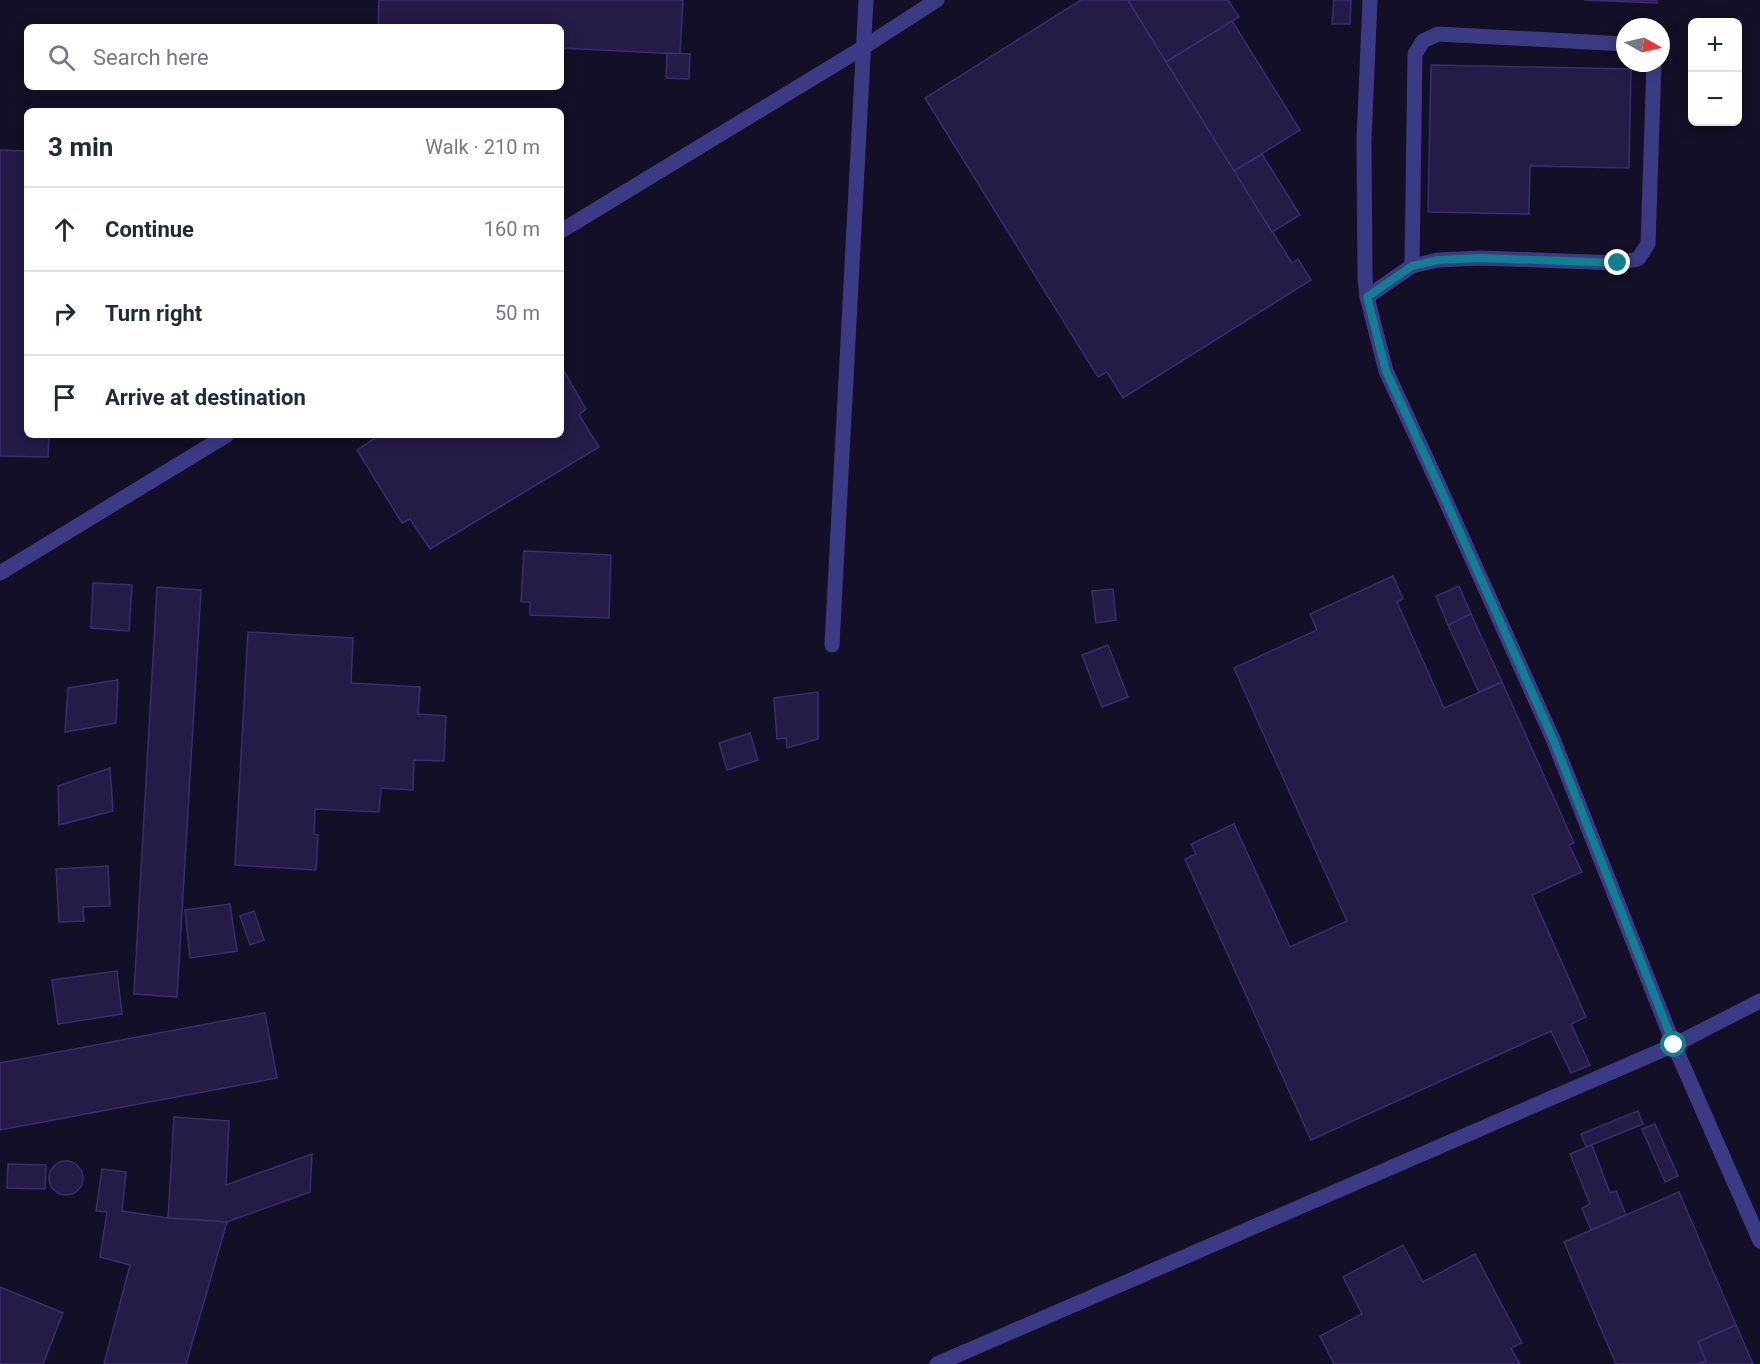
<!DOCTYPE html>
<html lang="en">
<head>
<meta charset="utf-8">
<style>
  body { margin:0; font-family:Roboto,sans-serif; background:#f6f6f7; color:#1f2937 }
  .controls { position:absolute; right:18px; top:18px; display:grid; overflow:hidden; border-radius:9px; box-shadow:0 3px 15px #0003 }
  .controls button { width:54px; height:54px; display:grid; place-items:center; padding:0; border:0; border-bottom:2px solid #e0e1e3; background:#fff; color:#1f2937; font:30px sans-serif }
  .compass { position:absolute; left:1616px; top:18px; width:54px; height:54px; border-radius:50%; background:#fff; box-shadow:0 3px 15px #0003; rotate:98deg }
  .stop { position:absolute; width:18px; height:18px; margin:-14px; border:4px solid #117e91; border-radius:50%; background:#fff }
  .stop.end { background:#117e91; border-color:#fff; box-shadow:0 2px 6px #0008 }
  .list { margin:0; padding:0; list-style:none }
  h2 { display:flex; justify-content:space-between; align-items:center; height:78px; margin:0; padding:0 24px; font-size:26px }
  h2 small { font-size:20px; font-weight:400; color:#747a83 }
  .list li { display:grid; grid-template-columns:39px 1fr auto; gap:18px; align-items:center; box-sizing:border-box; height:84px; padding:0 24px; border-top:2px solid #e0e1e3 }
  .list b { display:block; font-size:22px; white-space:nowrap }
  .list em { font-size:20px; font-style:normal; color:#747a83 }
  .icon { flex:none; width:33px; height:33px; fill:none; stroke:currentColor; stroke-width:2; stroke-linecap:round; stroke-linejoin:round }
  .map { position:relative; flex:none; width:1760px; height:1364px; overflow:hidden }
  .search { position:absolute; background:#fff; box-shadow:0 3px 15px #0003; left:24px; top:24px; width:540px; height:66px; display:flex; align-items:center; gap:15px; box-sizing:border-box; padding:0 21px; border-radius:9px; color:#747a83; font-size:22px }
  .panel { position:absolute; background:#fff; box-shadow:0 3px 15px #0003; left:24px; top:108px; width:540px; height:330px; border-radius:9px }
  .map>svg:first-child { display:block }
  .building { fill:#241b47; stroke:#3b2d73; stroke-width:1.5 }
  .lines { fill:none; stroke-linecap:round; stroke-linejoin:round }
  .lane { stroke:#3d3a85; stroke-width:15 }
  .street { stroke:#3d3a85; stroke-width:15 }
  .route { stroke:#117e91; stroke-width:8 }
</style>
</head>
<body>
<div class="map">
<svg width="1760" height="1364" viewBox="0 0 1760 1364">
  <rect width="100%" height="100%" fill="#130f26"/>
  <g class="building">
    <path d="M379,0H683L680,54L561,48V27H378Z"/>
    <path d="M1081,0H1128L1292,263L1298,259L1311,280L1123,398L1107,372L1098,377L925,98Z"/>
    <path d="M1128,0H1228L1239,17L1166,62Z"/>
    <path d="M1334,0H1351L1350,24H1332Z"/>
    <path d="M1584,0H1657V3Z"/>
    <path d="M1232,21L1300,130L1234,171L1166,62Z"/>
    <path d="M667,53L690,54L689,79L666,78Z"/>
    <path d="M1431,65L1631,69L1629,168L1530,166L1529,214L1428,212Z"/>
    <path d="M0,150L27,151V435H49L48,457L0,456Z"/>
    <path d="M1262,154L1300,215L1272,232L1234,171Z"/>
    <path d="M561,366L586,409L579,415L599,447L430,549L410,519L402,523L357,450L380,435H561Z"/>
    <path d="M524,551L611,555L609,618L530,615V602H521Z"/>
    <path d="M1393,576L1403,599L1397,602L1444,708L1502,682L1574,843L1569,845L1582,872L1532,895L1586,1017L1571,1024L1590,1065L1571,1073L1551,1031L1311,1140L1185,859L1196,854L1191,844L1234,824L1290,947L1347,921L1234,668L1317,630L1310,614Z"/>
    <path d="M93,583L132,585L129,631L91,628Z"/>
    <path d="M1459,586L1471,614L1448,625L1436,596Z"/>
    <path d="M157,587L201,590L177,997L134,994Z"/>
    <path d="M1113,589L1116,620L1096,623L1092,591Z"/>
    <path d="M1471,614L1502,682L1479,692L1448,625Z"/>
    <path d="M248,632L353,638L351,683L420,687L418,714L446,716L444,761L414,760L413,790L381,788L379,812L315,809L314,834L318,835L316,870L235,865Z"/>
    <path d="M1108,645L1128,697L1102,707L1082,655Z"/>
    <path d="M118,680L116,723L65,732L68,688Z"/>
    <path d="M818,692V739L787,748L786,738L777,739L774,698Z"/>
    <path d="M750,733L758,760L727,770L719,743Z"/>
    <path d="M110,768L113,811L59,825L58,786Z"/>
    <path d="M108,866L110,906L83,907L84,921L59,922L56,869Z"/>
    <path d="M230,904L237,951L190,958L185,910Z"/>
    <path d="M254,911L264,940L250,945L240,916Z"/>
    <path d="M117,971L122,1014L58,1024L52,980Z"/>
    <path d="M265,1013L277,1078L0,1130V1063Z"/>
    <path d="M1638,1111L1643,1124L1586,1147L1581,1134Z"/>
    <path d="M174,1117L229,1121L226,1185L312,1154L310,1192L227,1222L168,1218Z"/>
    <path d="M1655,1124L1678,1176L1665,1182L1642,1129Z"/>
    <path d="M1592,1145L1610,1193L1616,1191L1626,1215L1591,1230L1582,1208L1590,1204L1570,1154Z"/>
    <circle cx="66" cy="1178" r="17"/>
    <path d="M8,1164L46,1165L45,1189L7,1188Z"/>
    <path d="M102,1169L126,1172L122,1211L168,1218L227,1222L186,1364H104L130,1265L100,1257L107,1212L96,1211Z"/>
    <path d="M1679,1192L1736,1325L1698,1342L1706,1361L1698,1364H1616L1564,1242Z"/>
    <path d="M1403,1245L1423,1282L1475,1254L1522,1343L1511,1348L1520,1364H1334L1320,1336L1362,1314L1343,1277Z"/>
    <path d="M0,1287L63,1313L43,1364H0Z"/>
    <path d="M1736,1325L1753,1364H1698L1706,1361L1698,1342Z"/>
  </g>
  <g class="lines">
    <g class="lane">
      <path d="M1412,266L1415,54L1423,41L1438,34L1625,44"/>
      <path d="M1367,297L1412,266L1438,260L1480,258L1619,263L1638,259L1648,244L1654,63"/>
    </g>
    <g class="street">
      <path d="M1370,0L1364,140L1365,278L1367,297L1386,371L1440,488L1553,739L1674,1045L1760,1241"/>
      <path d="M561,231L864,47L937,0"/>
      <path d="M0,573L227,435"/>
      <path d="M832,645L866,0"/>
      <path d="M937,1364L1674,1045L1760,1001"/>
    </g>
  </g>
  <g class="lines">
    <path class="route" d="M1618,263L1480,258L1438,260L1412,266L1367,297L1386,371L1440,488L1553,739L1674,1045"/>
  </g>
</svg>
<div class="controls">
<button>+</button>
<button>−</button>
</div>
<svg class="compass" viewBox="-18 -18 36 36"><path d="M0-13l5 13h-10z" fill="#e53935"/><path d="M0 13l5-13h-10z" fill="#747a83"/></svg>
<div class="stop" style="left:1674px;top:1045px"></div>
<div class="stop end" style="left:1618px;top:263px"></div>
<div class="search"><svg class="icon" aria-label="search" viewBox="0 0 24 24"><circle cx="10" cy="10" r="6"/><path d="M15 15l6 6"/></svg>Search here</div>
<section class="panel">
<h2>3 min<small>Walk · 210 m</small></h2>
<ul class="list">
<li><svg class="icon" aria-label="ahead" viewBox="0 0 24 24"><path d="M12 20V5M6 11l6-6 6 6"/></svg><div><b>Continue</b></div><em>160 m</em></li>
<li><svg class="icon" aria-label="right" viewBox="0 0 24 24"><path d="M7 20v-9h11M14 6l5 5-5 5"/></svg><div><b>Turn right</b></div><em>50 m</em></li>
<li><svg class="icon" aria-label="arrive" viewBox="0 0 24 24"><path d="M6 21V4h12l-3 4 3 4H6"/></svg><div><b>Arrive at destination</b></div></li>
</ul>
</section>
</div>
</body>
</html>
